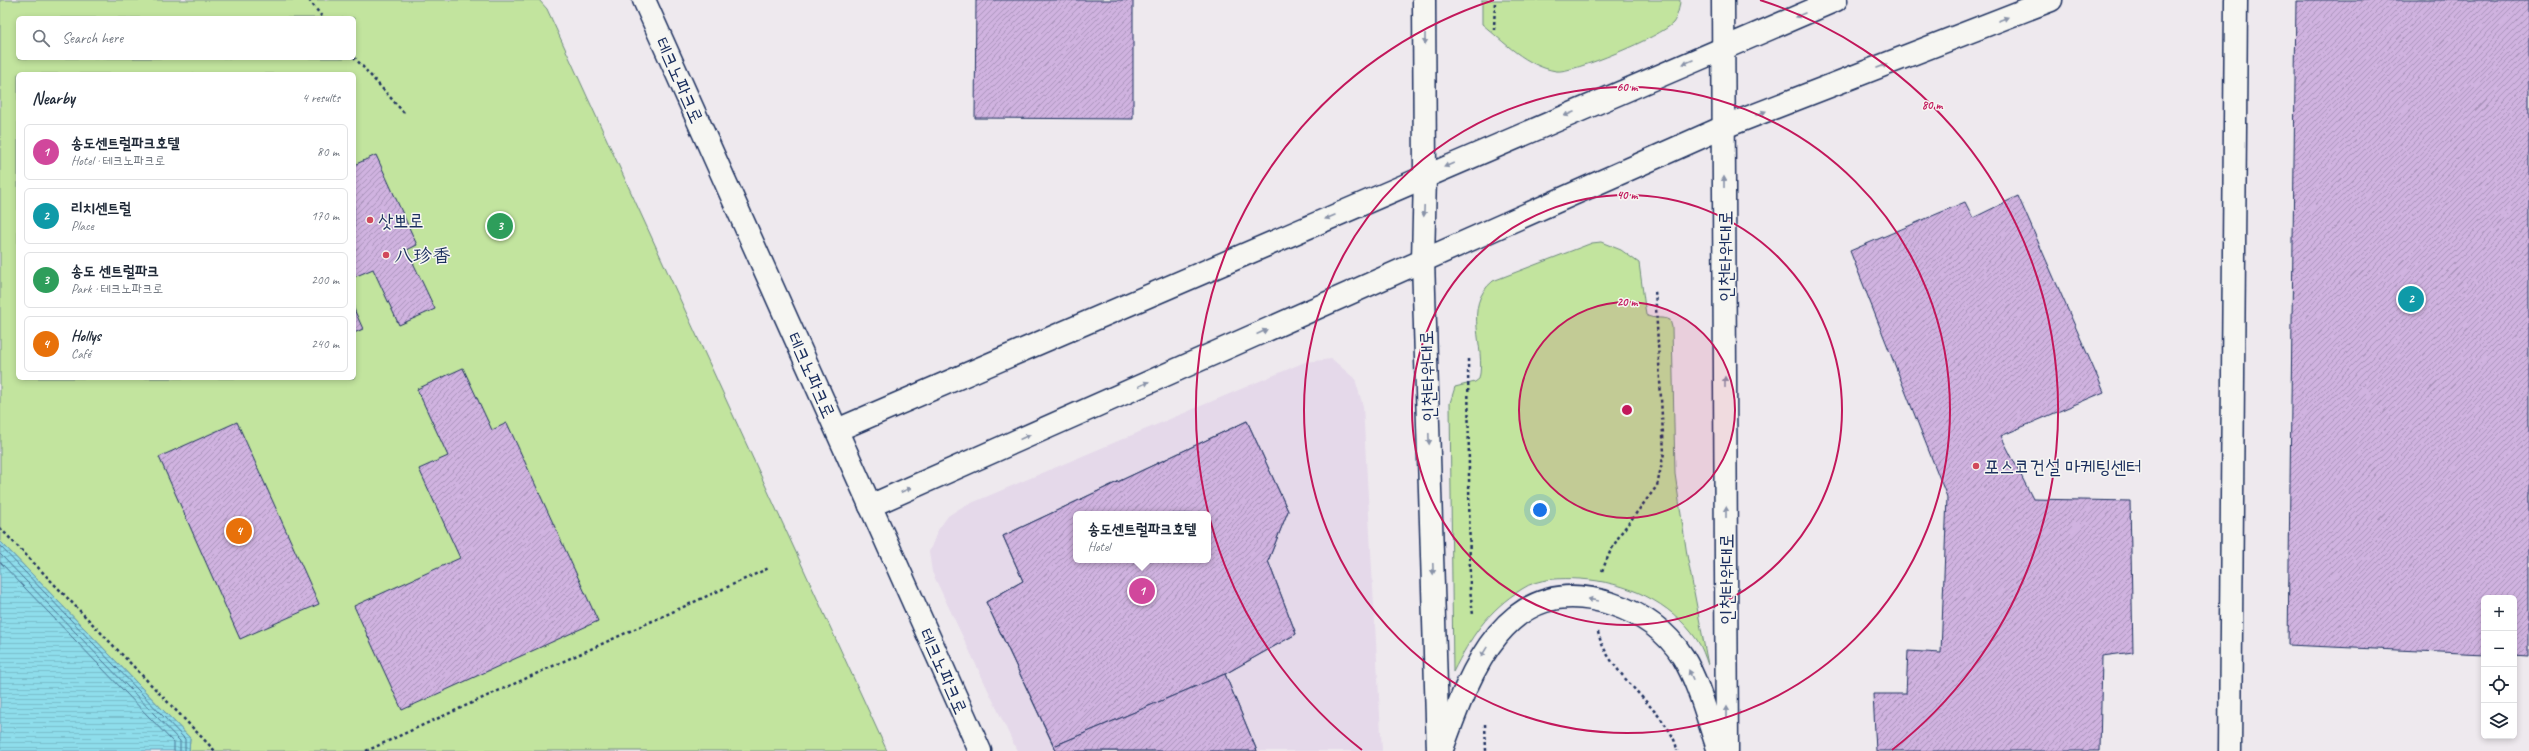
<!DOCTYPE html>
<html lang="en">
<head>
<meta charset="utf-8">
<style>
  body { margin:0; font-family:Caveat,"LXGW WenKai TC","Poor Story",sans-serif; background:#f2f2f3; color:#1f2937 }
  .controls { position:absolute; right:12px; bottom:12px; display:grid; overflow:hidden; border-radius:6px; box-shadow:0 2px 6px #0003 }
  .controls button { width:36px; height:36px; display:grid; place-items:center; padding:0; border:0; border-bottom:1px solid #e0e1e3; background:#fff; color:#1f2937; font:20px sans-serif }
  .you { position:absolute; left:1540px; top:510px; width:14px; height:14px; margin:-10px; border:3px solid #fff; border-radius:50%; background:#1a73e8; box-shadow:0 0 0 6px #1a73e833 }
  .badge { display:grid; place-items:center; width:26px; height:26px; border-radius:50%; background:#db2777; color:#fff; font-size:13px; font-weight:700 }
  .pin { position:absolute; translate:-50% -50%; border:2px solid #fff; box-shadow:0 1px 4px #0006 }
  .popup { position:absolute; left:1073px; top:511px; width:138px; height:52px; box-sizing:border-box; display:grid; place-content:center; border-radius:6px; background:#fff; filter:drop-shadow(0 1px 3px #0005); font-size:13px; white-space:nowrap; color:#747a83 }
  .popup b { font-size:15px; color:#1f2937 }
  .popup::after { content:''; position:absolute; left:50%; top:100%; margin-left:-8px; border:8px solid transparent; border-top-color:#fff }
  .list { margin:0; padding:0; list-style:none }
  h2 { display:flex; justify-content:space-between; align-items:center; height:52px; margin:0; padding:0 16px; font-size:17px }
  h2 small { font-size:13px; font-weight:400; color:#747a83 }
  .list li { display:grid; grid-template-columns:26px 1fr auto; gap:12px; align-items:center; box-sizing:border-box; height:56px; margin:0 8px 8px; padding:0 8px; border:1px solid #e0e1e3; border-radius:6px }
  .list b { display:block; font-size:15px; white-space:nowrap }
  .list p { margin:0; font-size:13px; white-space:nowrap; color:#747a83 }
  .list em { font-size:13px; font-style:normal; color:#747a83 }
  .icon { flex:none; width:22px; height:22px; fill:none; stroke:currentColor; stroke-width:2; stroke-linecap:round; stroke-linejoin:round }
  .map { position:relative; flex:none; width:2529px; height:751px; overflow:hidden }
  .search { position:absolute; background:#fff; box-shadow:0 2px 6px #0003; left:16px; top:16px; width:340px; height:44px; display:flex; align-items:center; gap:10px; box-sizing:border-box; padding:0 14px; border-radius:6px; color:#747a83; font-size:15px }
  .panel { position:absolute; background:#fff; box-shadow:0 2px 6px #0003; left:16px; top:72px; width:340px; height:308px; border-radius:6px }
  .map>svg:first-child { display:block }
  .built { fill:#e5d9ea; fill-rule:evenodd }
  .green { fill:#c2e49e; stroke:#6e8a7e; fill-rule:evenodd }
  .water { fill:url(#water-rules); stroke:#6097b3 }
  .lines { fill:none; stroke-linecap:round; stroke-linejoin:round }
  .shore { stroke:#497596; stroke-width:1 }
  .building { fill:url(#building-hatch); stroke:#1b2f5e; fill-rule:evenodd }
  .minor-casing { stroke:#1b2f5e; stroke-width:25 }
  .major-casing { stroke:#1b2f5e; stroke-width:25 }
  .path { stroke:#1b2f5e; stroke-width:2.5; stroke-dasharray:3 3; stroke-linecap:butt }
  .minor { stroke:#f6f6f2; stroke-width:22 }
  .major { stroke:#f6f6f2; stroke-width:22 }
  .oneway { fill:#8892a8 }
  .ring { fill:none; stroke:#c2185b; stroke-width:2 }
  .poi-dot { fill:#d1495b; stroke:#f6f6f2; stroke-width:1.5 }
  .labels { text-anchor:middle; stroke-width:3; stroke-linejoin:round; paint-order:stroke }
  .street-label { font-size:19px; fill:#1b2f5e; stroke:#f6f6f2 }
  .poi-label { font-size:19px; fill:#1b2f5e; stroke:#f6f6f2; text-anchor:start }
  .centre { fill:#c2185b; stroke:#f6f6f2; stroke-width:2 }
  .ring-label { font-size:12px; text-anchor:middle; font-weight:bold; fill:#c2185b; stroke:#f6f6f2; stroke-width:3; stroke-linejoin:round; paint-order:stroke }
</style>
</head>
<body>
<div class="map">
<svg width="2529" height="751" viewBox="0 0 2529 751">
  <defs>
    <pattern id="water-rules" width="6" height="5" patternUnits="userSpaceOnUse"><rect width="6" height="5" fill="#8eddeb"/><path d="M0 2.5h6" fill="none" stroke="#7abecc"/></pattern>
    <pattern id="building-hatch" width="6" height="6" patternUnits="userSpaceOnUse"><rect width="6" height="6" fill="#d0b3e0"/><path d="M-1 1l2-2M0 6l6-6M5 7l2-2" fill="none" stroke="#a892b9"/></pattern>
  </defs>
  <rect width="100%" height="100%" fill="#eee9ee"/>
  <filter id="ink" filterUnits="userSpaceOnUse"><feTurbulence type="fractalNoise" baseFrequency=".025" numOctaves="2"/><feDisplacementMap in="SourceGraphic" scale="8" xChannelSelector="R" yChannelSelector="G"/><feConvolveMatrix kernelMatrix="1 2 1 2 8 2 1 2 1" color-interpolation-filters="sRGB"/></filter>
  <g filter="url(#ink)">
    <path class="built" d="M1332,359L1355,379L1363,406L1382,751H1017L932,572L929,552L938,530L948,516L962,507L1305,362ZM1076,514H1208V560H1076Z"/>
    <g class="green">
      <path d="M0,0H539L547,9L887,751H189L190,738L0,541ZM18,18H354V58H18ZM18,74H354V378H18Z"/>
      <path d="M1482,0H1680C1680,6 1677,18 1673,23C1662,36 1572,74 1556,71C1526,66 1504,42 1482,24Z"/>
      <path d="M1601,242L1621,250L1639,263L1646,315C1654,320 1662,316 1670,320L1672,327L1675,474L1687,555L1708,665C1705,657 1702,647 1697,640C1670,601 1626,582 1580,579C1561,578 1538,578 1522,589C1487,611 1471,637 1453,672L1450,403L1455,387L1475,382L1479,379C1487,347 1461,307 1493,281L1592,243Z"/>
    </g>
    <path class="water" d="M0,541L190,738L189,751H0Z"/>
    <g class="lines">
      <g class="shore">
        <path d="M0,546L185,739V751"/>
        <path d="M0,554L180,741V751"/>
        <path d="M0,562L174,743V751"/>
      </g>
    </g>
    <g class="building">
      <path d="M976,0H1133V119L975,118Z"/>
      <path d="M2296,0H2529V656L2514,655V598H2484V654L2288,645Z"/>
      <path d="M376,155L417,245L407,250L435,309L399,325L373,269L354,277V165Z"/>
      <path d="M2018,196L2104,392L2001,436L2033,499L2130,501L2133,652L2102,656L2100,751H1876L1873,694H1906L1908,651L1941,653L1947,497L1850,251L1965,202L1973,218Z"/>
      <path d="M354,309L363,329L354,333Z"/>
      <path d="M463,368L492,430L507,423L598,621L402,710L354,606L460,558L419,469L448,456L417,389Z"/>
      <path d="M1247,421L1288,511L1268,561L1296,634L1225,674L1257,751H1056L986,602L1023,581L1003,536ZM1076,514H1208V560H1076Z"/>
      <path d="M1247,421L1288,511L1268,561L1296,634L1225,674L1054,746L986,602L1023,581L1003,536ZM1076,514H1208V560H1076Z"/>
      <path d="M237,422L319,604L240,639L159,457Z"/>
      <path d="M1225,674L1257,751H1056L1054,746Z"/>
    </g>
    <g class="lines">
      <g class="minor-casing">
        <g id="minor">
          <path d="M644,0L980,751"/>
          <path d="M837,430L1836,0"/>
          <path d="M870,506L1724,127L2051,0"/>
          <path d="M2230,751L2236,0"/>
        </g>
      </g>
      <g class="major-casing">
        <g id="major">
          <path d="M1424,0L1425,176L1423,260L1438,751"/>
          <path d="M1723,0L1727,751"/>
          <path d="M1442,749C1470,671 1507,569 1612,604C1642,614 1666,630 1683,657C1700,685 1708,721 1719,751"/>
        </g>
      </g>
      <g class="path">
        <path d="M309,0L323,18"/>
        <path d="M1494,30L1495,0"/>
        <path d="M354,57L406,115"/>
        <path d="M1468,359L1470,589L1473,615"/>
        <path d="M0,528L215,751"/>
        <path d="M1602,571L1610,552L1621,533L1657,486L1664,453L1655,289"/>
        <path d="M1598,632C1608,677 1674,716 1677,751"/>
        <path d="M1485,724L1486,751"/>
        <path d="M366,751L769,568"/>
      </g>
      <use href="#minor" class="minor"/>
      <use href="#major" class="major"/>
    </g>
    <defs><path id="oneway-solid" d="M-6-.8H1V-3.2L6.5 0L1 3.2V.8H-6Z"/></defs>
    <g class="oneway">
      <use href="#oneway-solid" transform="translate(1800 15) rotate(158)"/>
      <use href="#oneway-solid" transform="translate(2003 19) rotate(-21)"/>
      <use href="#oneway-solid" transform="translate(1425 39) rotate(90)"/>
      <use href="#oneway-solid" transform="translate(1688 62) rotate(157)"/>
      <use href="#oneway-solid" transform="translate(1882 66) rotate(-21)"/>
      <use href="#oneway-solid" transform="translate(1761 113) rotate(-21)"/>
      <use href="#oneway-solid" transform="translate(1569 114) rotate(157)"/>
      <use href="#oneway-solid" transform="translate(1449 165) rotate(157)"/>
      <use href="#oneway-solid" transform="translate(1724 182) rotate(-90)"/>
      <use href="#oneway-solid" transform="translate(1424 211) rotate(92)"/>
      <use href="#oneway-solid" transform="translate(1330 217) rotate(157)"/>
      <use href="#oneway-solid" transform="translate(1262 332) rotate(-24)"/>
      <use href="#oneway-solid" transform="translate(1725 382) rotate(-90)"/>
      <use href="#oneway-solid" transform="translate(1144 384) rotate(-24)"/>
      <use href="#oneway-solid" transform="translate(1025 437) rotate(-24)"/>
      <use href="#oneway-solid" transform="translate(1429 439) rotate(88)"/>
      <use href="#oneway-solid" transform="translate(906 490) rotate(-24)"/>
      <use href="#oneway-solid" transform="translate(1726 512) rotate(-90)"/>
      <use href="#oneway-solid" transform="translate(1433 569) rotate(88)"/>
      <use href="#oneway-solid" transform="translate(1593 600) rotate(-171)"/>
      <use href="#oneway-solid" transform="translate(1484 652) rotate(122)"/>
      <use href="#oneway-solid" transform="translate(1691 675) rotate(-114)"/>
      <use href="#oneway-solid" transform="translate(1727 712) rotate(-90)"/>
    </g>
  </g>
  <circle cx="1627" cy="410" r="108" fill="#c2185b" fill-opacity=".12"/>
  <g class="ring">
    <circle cx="1627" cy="410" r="108"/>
    <circle cx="1627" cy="410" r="215"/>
    <circle cx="1627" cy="410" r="323"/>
    <path d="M1362 750A431 431 0 0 1 1494 0M1760 0A431 431 0 0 1 1892 750"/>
  </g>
  <g class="poi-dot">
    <circle cx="370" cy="220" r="4"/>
    <circle cx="386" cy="255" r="4"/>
    <circle cx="1976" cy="466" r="4"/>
  </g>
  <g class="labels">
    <g class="street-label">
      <text transform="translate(680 80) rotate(66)" y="7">테크노파크로</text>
      <text transform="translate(1725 256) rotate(-90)" y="7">인천타워대로</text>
      <text transform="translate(812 375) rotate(66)" y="7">테크노파크로</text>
      <text transform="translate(1427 376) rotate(-92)" y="7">인천타워대로</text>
      <text transform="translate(1726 579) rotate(-90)" y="7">인천타워대로</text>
      <text transform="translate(944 671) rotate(66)" y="7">테크노파크로</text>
    </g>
    <g class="poi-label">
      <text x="378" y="227">삿뽀로</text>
      <text x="394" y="262">八珍香</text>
      <text x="1984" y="473">포스코건설 마케팅센터</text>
    </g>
  </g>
  <circle cx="1627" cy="410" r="6" class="centre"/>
  <g class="ring-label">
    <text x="1627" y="91">60 m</text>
    <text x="1932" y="109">80 m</text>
    <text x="1627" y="199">40 m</text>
    <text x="1627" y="306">20 m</text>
  </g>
</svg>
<div class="controls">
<button>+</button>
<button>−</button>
<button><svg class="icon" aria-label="locate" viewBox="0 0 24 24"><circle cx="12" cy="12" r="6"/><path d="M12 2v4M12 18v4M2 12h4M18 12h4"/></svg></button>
<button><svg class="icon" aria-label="layers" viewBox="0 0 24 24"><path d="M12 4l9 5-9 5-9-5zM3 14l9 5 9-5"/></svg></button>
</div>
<div class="you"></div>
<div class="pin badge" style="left:1142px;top:591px;background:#d1479c">1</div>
<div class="popup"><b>송도센트럴파크호텔</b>Hotel</div>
<div class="pin badge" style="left:2411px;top:299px;background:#0f9aa8">2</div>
<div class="pin badge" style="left:500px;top:226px;background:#2e9e5b">3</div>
<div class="pin badge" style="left:239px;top:531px;background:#e8710a">4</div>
<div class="search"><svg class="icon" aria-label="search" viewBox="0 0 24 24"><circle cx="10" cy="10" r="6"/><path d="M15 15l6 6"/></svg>Search here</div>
<section class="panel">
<h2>Nearby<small>4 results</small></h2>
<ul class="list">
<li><span class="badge" style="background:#d1479c">1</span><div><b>송도센트럴파크호텔</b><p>Hotel · 테크노파크로</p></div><em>80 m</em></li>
<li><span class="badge" style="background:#0f9aa8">2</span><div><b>리치센트럴</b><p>Place</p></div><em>170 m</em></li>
<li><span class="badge" style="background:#2e9e5b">3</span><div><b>송도 센트럴파크</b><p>Park · 테크노파크로</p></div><em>200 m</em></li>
<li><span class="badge" style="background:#e8710a">4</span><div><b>Hollys</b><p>Café</p></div><em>240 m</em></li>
</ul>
</section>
</div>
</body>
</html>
